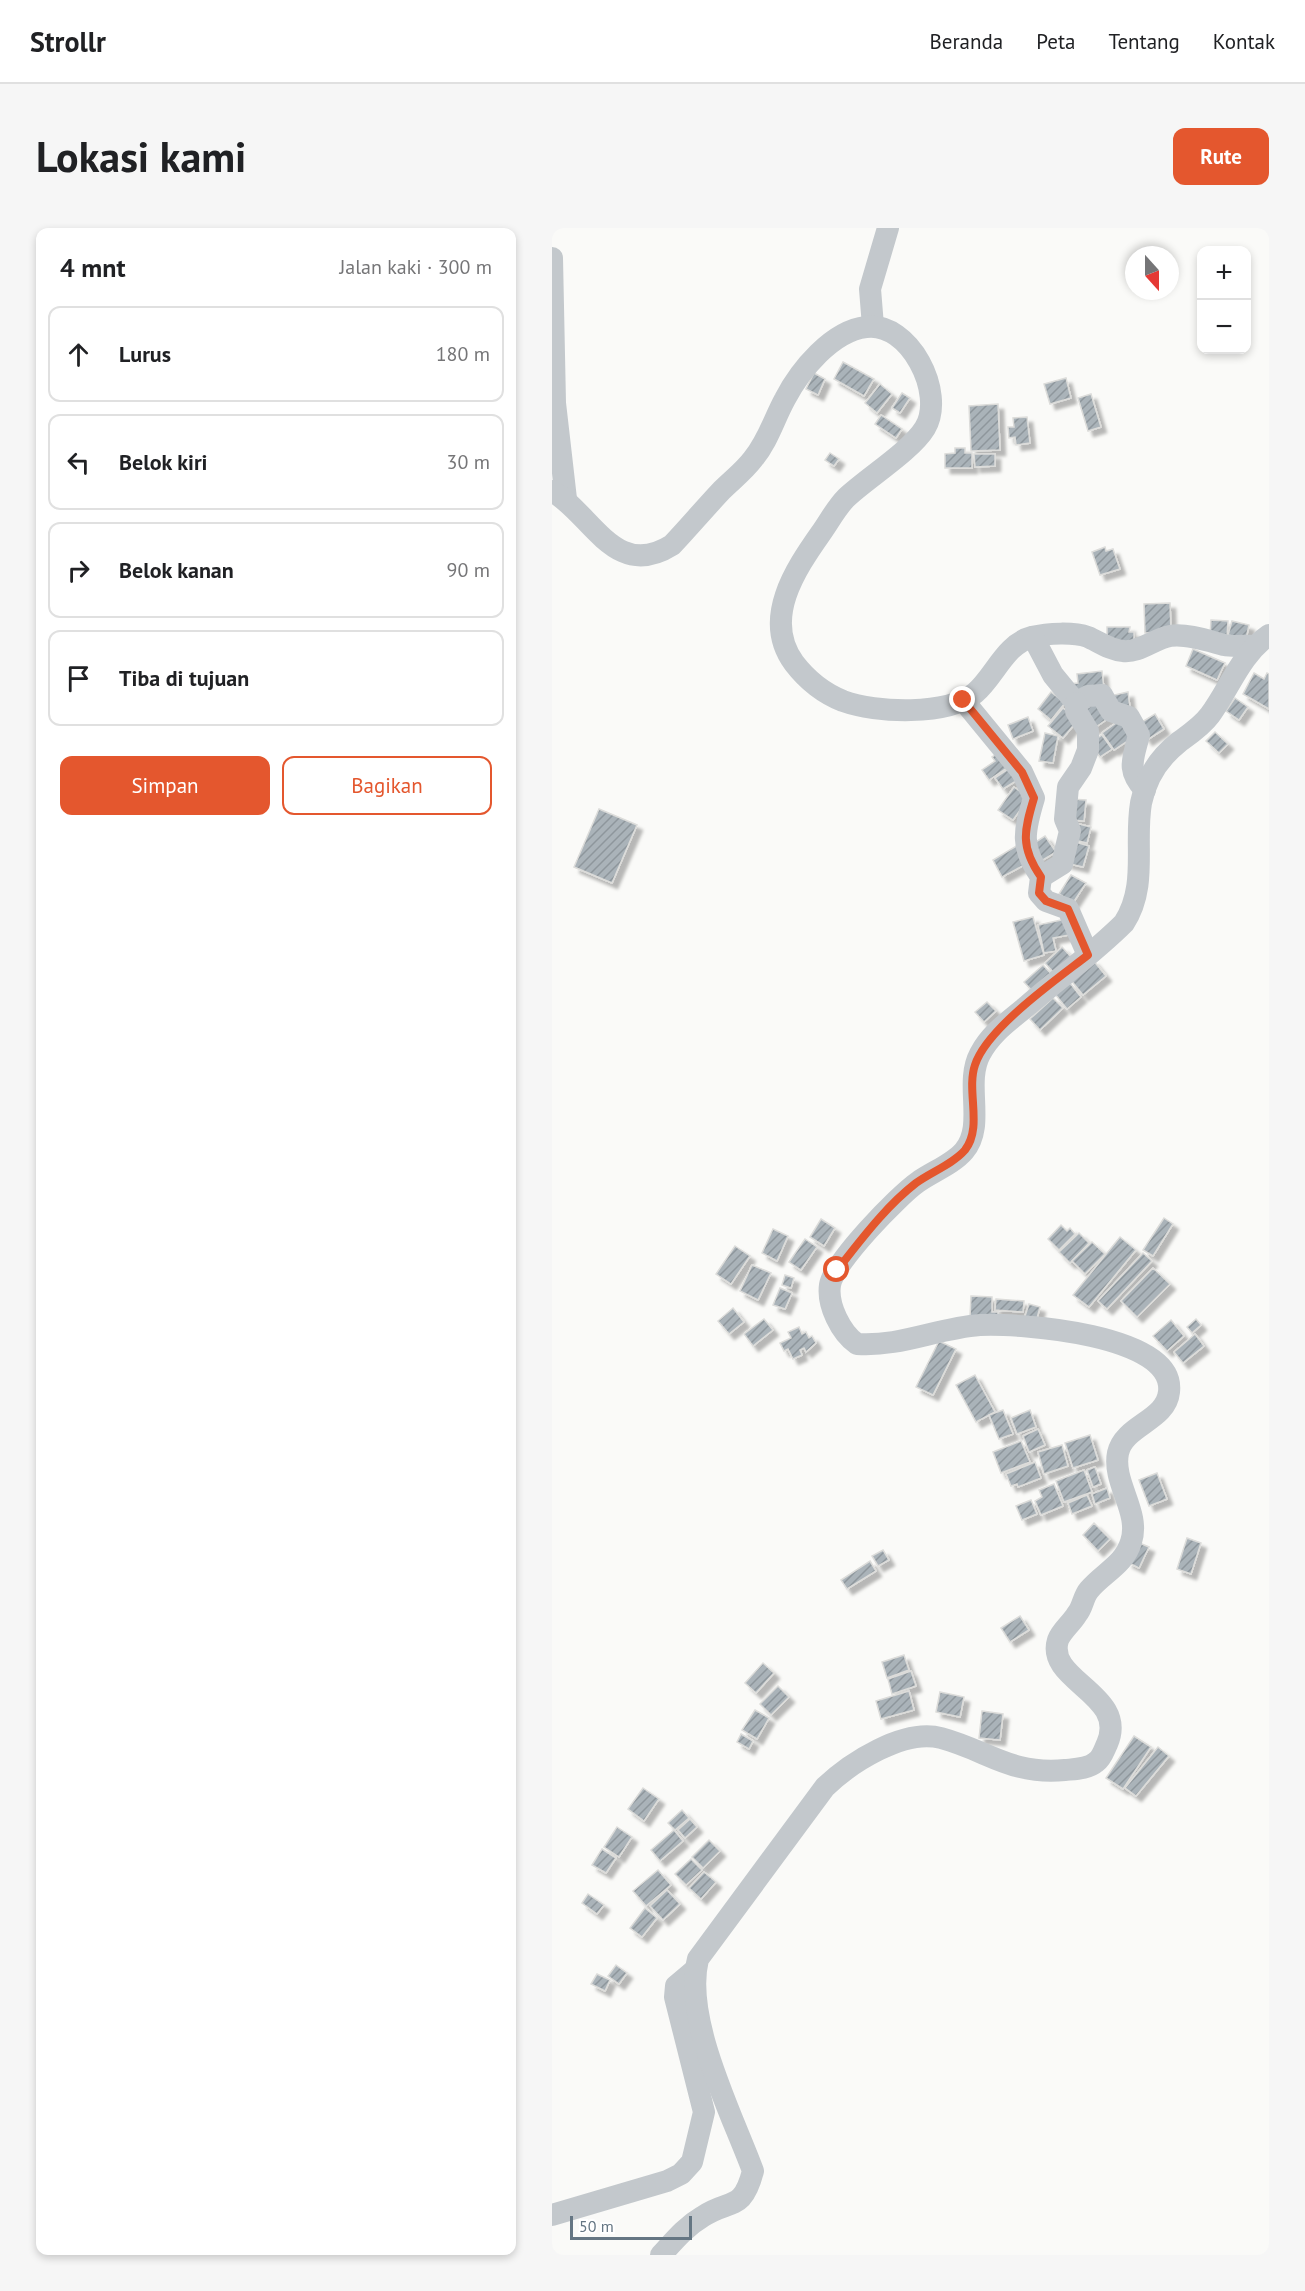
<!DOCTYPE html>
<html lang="id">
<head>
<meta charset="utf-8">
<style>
  body { margin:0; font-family:"PT Sans",sans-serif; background:#f6f6f6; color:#202124 }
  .controls { position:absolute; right:18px; top:18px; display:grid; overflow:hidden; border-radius:12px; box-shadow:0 3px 9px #0003 }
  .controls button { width:54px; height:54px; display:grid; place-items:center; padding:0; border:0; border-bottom:2px solid #e0e0e0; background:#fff; color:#202124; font:30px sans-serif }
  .compass { position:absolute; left:573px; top:18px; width:54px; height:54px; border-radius:50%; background:#fff; box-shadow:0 3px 9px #0003; rotate:159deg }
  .scale { position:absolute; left:18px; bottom:15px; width:122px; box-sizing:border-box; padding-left:6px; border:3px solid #657683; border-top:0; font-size:16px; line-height:21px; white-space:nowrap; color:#657683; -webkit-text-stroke:4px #fff; paint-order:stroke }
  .stop { position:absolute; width:18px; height:18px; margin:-14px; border:4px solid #e4572e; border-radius:50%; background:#fff }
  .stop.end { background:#e4572e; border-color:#fff; box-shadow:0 2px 6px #0008 }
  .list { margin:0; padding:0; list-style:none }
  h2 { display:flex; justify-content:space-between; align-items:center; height:78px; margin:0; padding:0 24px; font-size:26px }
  h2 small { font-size:20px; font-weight:400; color:#757577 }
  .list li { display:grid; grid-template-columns:39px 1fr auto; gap:18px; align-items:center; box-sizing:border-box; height:96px; margin:0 12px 12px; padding:0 12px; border:2px solid #e0e0e0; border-radius:12px }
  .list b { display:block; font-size:22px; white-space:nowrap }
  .list em { font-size:20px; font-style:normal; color:#757577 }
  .actions { display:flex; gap:12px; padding:18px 24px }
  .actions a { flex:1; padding:14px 0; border:2px solid #e4572e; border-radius:12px; text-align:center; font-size:21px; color:#e4572e }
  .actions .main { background:#e4572e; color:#fff }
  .icon { flex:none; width:33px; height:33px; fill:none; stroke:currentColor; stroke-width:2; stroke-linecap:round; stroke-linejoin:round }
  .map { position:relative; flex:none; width:717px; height:2027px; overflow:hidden; border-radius:12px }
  header { display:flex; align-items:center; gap:36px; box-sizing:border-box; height:84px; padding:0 30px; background:#fff; border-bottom:2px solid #e0e0e0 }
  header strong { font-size:28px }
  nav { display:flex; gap:33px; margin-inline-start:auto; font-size:21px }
  .intro { display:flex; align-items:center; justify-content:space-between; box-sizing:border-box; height:144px; padding:0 36px }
  h1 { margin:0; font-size:42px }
  .button { padding:15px 27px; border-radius:12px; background:#e4572e; color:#fff; font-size:21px; font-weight:700 }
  main { display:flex; gap:36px; padding:0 36px }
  aside { flex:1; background:#fff; border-radius:12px; box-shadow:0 3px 9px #0003 }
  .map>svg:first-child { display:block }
  .building { fill:url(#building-hatch); stroke:#dcdcda; stroke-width:1.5; filter:url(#shadow) }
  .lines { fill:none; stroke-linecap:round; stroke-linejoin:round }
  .minor { stroke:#c3c8cc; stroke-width:22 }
  .route { stroke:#e4572e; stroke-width:8 }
</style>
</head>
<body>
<header>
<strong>Strollr</strong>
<nav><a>Beranda</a><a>Peta</a><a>Tentang</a><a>Kontak</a></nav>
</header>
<div class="intro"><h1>Lokasi kami</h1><a class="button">Rute</a></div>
<main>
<aside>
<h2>4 mnt<small>Jalan kaki · 300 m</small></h2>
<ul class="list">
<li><svg class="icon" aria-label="ahead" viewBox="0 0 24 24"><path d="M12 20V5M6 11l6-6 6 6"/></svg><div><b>Lurus</b></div><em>180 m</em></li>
<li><svg class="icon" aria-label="left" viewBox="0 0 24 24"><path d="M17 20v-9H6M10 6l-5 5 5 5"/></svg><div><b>Belok kiri</b></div><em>30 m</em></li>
<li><svg class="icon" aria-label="right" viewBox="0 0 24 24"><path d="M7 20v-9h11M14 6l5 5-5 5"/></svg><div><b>Belok kanan</b></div><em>90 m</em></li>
<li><svg class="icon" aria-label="arrive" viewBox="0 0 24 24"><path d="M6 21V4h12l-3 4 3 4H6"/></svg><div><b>Tiba di tujuan</b></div></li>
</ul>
<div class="actions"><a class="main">Simpan</a><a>Bagikan</a></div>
</aside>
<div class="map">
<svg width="717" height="2027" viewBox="0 0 717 2027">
  <defs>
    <pattern id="building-hatch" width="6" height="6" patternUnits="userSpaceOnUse" patternTransform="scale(1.5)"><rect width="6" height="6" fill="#aab3b9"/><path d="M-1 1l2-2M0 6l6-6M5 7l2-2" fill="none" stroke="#8e969c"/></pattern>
    <filter id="shadow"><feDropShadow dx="5.5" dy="5.5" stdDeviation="1.5" flood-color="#0004"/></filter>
  </defs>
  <rect width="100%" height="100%" fill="#fafaf8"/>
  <g class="building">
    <path d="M291,134L322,151L312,168L282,151Z"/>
    <path d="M262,145L273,151L266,167L254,161Z"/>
    <path d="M514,150L519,170L498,176L492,156Z"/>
    <path d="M328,156L340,166L325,185L313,175Z"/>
    <path d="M350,165L358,170L348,185L340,180Z"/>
    <path d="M539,166L549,199L536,203L526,170Z"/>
    <path d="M446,176L448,222L419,223L417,178Z"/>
    <path d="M329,187L350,201L344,210L323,196Z"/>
    <path d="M475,189L478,215L464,217L463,209L457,210L456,199H462L461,190Z"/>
    <path d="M403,220H413V225H420V240H393V226L403,225Z"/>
    <path d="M278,225L287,231L282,238L273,232Z"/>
    <path d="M422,226H443V238L423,239Z"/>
    <path d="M553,319L554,323L561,321L568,341L548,347L540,324Z"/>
    <path d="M618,375L619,404L593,405L592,376Z"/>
    <path d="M659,392L676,393L675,409L658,408Z"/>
    <path d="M680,393L697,397L694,411L676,407Z"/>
    <path d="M555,399H578L577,404H582V416L555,415Z"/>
    <path d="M641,421L673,435L665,452L634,438Z"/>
    <path d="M550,443L552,461L517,465L516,456L526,455L525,446Z"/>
    <path d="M702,445L712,451L715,445L717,446V481L691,466Z"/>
    <path d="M499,464L513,475L499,492L486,481Z"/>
    <path d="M576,464L578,480L561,483L558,468Z"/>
    <path d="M544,469L558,489L541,501L527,481Z"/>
    <path d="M683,470L696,479L687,492L674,483Z"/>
    <path d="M511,480L526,492L511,510L496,498Z"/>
    <path d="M603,486L612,501L595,512L585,497Z"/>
    <path d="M476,489L481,503L461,511L456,497Z"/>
    <path d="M571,490L583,508L562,522L550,505Z"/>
    <path d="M663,504L676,516L667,525L654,513Z"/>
    <path d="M493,505L506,508L501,535L487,533Z"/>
    <path d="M550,507L560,521L548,529L538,515Z"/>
    <path d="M449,523L459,537L437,552L430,542L443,533L440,529Z"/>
    <path d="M461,538L469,550L451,561L443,550Z"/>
    <path d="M462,559L477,570L461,592L446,582Z"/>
    <path d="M518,571L534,572L532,593L516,592Z"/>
    <path d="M47,581L85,597L60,655L22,639Z"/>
    <path d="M527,596L539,599L535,615L522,612Z"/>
    <path d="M493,608L504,624L486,635L476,619Z"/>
    <path d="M520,613L537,618L531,639L514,635Z"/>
    <path d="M466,617L476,635L450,649L441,632Z"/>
    <path d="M519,647L534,655L521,675L507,666Z"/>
    <path d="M481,689L492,727L472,733L461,694Z"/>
    <path d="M514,691L517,707L501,710L504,723L492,725L486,697Z"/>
    <path d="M510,719L521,731L503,746L493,735Z"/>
    <path d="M541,732L554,748L531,767L518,751Z"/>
    <path d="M491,737L502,749L483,766L472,754Z"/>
    <path d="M518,755L529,769L515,781L503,766Z"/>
    <path d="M501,770L511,780L488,802L478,791Z"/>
    <path d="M435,774L444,783L432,794L423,784Z"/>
    <path d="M612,990L621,996L601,1028L591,1022Z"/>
    <path d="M269,991L283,1000L272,1018L258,1009Z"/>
    <path d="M509,997L515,1003L518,1000L523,1006L507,1022L496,1011Z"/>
    <path d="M221,1001L236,1008L225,1033L210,1025Z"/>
    <path d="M527,1005L537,1015L518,1035L507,1024Z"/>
    <path d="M568,1009L584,1022L537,1079L521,1067Z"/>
    <path d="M253,1011L265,1019L249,1042L237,1034Z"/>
    <path d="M540,1014L553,1026L533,1046L520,1033Z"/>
    <path d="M183,1018L198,1028L179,1056L164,1046Z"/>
    <path d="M591,1025L600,1033L555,1081L546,1073Z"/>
    <path d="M200,1037L219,1045L206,1072L188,1063Z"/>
    <path d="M601,1040L618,1056L585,1089L569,1073Z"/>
    <path d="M233,1047L242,1050L239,1060L230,1057Z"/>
    <path d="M228,1060L240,1065L233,1081L221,1077Z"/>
    <path d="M419,1068L440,1069V1084H446V1090L418,1089Z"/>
    <path d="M444,1071L472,1073L471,1084L443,1082Z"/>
    <path d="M477,1076L488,1079L484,1094L472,1091Z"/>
    <path d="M181,1080L192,1094L177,1106L166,1093Z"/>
    <path d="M212,1091L221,1102L201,1118L192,1106Z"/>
    <path d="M644,1091L649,1097L640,1105L635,1099Z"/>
    <path d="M619,1092L632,1108L615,1123L601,1108Z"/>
    <path d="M247,1099L250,1106L254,1104L257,1110L260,1108L264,1115L254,1124L252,1120L248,1122L250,1127L241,1131L236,1121L232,1123L228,1115L239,1110L236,1104Z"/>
    <path d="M643,1106L652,1118L631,1135L622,1124Z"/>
    <path d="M387,1113L404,1121L381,1167L364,1159Z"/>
    <path d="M423,1147L443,1184L424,1194L404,1157Z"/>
    <path d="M451,1182L461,1206L447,1211L437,1187Z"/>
    <path d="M478,1182L484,1199L465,1206L459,1190Z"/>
    <path d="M486,1201L493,1217L477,1224L471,1208Z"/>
    <path d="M538,1207L546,1232L521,1240L513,1215Z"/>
    <path d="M469,1213L478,1234L449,1245L441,1224Z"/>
    <path d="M510,1217L516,1238L492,1246L486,1224Z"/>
    <path d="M483,1234L489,1250L466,1259L465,1256L459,1258L454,1246Z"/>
    <path d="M543,1239L549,1256L541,1259L535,1242Z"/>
    <path d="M532,1242L540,1264L512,1274L504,1253Z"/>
    <path d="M605,1245L615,1271L597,1278L587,1252Z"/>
    <path d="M502,1256L511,1278L489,1287L483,1273L490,1269L487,1262Z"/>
    <path d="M555,1260L558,1270L543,1276L540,1266Z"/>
    <path d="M535,1267L540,1278L520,1286L516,1275Z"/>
    <path d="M479,1272L485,1286L470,1292L464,1278Z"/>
    <path d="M542,1295L558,1311L546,1323L531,1307Z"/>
    <path d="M635,1310L649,1315L639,1346L625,1341Z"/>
    <path d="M585,1314L597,1319L587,1340L575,1334Z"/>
    <path d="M331,1322L337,1332L326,1338L320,1328Z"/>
    <path d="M318,1333L324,1343L295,1361L289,1352Z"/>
    <path d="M468,1388L477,1402L458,1414L449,1400Z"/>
    <path d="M352,1427L357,1442L335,1450L330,1434Z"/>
    <path d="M211,1435L222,1445L204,1465L193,1455Z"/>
    <path d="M359,1443L364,1458L340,1466L336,1451Z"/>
    <path d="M226,1458L237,1469L219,1487L208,1476Z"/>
    <path d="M357,1463L362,1482L329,1491L324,1473Z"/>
    <path d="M388,1464L412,1469L408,1489L384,1484Z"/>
    <path d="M203,1482L217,1490L205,1511L190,1502Z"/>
    <path d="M430,1483L451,1486L448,1512L427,1510Z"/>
    <path d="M189,1506L201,1513L197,1521L185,1514Z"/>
    <path d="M582,1508L599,1519L571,1561L554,1550Z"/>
    <path d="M606,1519L617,1528L584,1568L573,1560Z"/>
    <path d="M91,1560L107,1571L92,1593L76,1581Z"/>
    <path d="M130,1582L137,1590L123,1602L116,1595Z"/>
    <path d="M138,1591L145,1599L133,1610L126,1602Z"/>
    <path d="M65,1599L80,1609L67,1629L52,1619Z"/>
    <path d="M122,1602L131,1613L108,1633L99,1622Z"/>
    <path d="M157,1612L168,1623L151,1640L140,1629Z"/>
    <path d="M50,1621L64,1630L54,1645L40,1637Z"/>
    <path d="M139,1631L150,1642L134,1657L123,1646Z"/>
    <path d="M106,1642L119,1657L94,1678L81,1663Z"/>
    <path d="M152,1644L164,1654L149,1671L137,1660Z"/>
    <path d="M115,1662L128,1676L111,1692L98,1678Z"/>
    <path d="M36,1666L52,1677L45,1686L30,1675Z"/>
    <path d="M93,1680L105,1690L90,1709L78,1700Z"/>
    <path d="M64,1737L75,1745L67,1756L56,1748Z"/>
    <path d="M45,1746L58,1752L53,1763L39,1756Z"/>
  </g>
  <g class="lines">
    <g class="minor">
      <path d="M0,30L3,175L14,271"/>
      <path d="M321,98L318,61L336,0"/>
      <path d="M0,263C40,286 63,353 120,317C137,299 153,280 170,262C180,252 192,243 201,231C216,213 222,191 233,171C248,142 280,103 314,99C357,93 394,165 373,200C359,223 315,250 294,270C284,280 277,294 269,305C243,342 210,391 242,435C255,452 271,465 291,473C324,485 395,488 423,465C443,448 453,416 480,409C496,405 522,404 536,409C547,414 558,422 571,423C587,425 602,411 618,408C634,405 657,413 672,417C682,419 693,417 703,418"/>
      <path d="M481,409L501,447L524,475L536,468L550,467L559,483L577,489L587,507C581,531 574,542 593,562"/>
      <path d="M411,472L470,544L482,570C472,603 468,619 489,649L487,665L494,673L516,681L536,727"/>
      <path d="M489,649L510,636L518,603L513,591L516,559L529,540L536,522V503L524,483V475"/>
      <path d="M0,1987L115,1953L129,1946L140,1934L152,1884L123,1769L124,1758L143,1742"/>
      <path d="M109,2027C122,2013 133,1999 150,1989C178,1970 190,1985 201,1943C180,1886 131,1791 146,1731L273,1559C298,1535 352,1500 389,1510C437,1523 458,1547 513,1542C523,1541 536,1541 544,1534C550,1530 552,1522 555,1516C577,1466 493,1453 506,1412C510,1402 519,1396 525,1386C531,1379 531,1369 537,1362C551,1345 572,1337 579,1314C589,1284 560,1255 566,1225C572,1197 614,1193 617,1164C624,1106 467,1095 428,1097C386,1100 348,1119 305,1116C289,1105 275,1077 278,1057C281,1035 347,967 366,954C380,944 401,936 412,923C434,897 412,856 428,826C439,805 457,793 475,778C507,750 542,725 572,695C596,658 582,616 589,575C594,550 608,529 627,514C638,506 650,498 658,487C678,460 688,427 717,407"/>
    </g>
  </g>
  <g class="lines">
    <path class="route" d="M285,1042C309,1012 333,979 364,955C379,944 401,936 413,922C431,899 414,863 423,837C435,800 504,752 536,727L516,681L494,673L487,665L489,649C468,619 472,603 482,570L470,544L411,472"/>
  </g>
</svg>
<div class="controls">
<button>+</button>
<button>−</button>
</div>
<svg class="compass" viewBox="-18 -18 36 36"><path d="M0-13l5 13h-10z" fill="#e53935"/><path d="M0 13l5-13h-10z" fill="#757577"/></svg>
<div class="scale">50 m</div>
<div class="stop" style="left:285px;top:1042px"></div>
<div class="stop end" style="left:411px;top:472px"></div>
</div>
</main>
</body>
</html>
